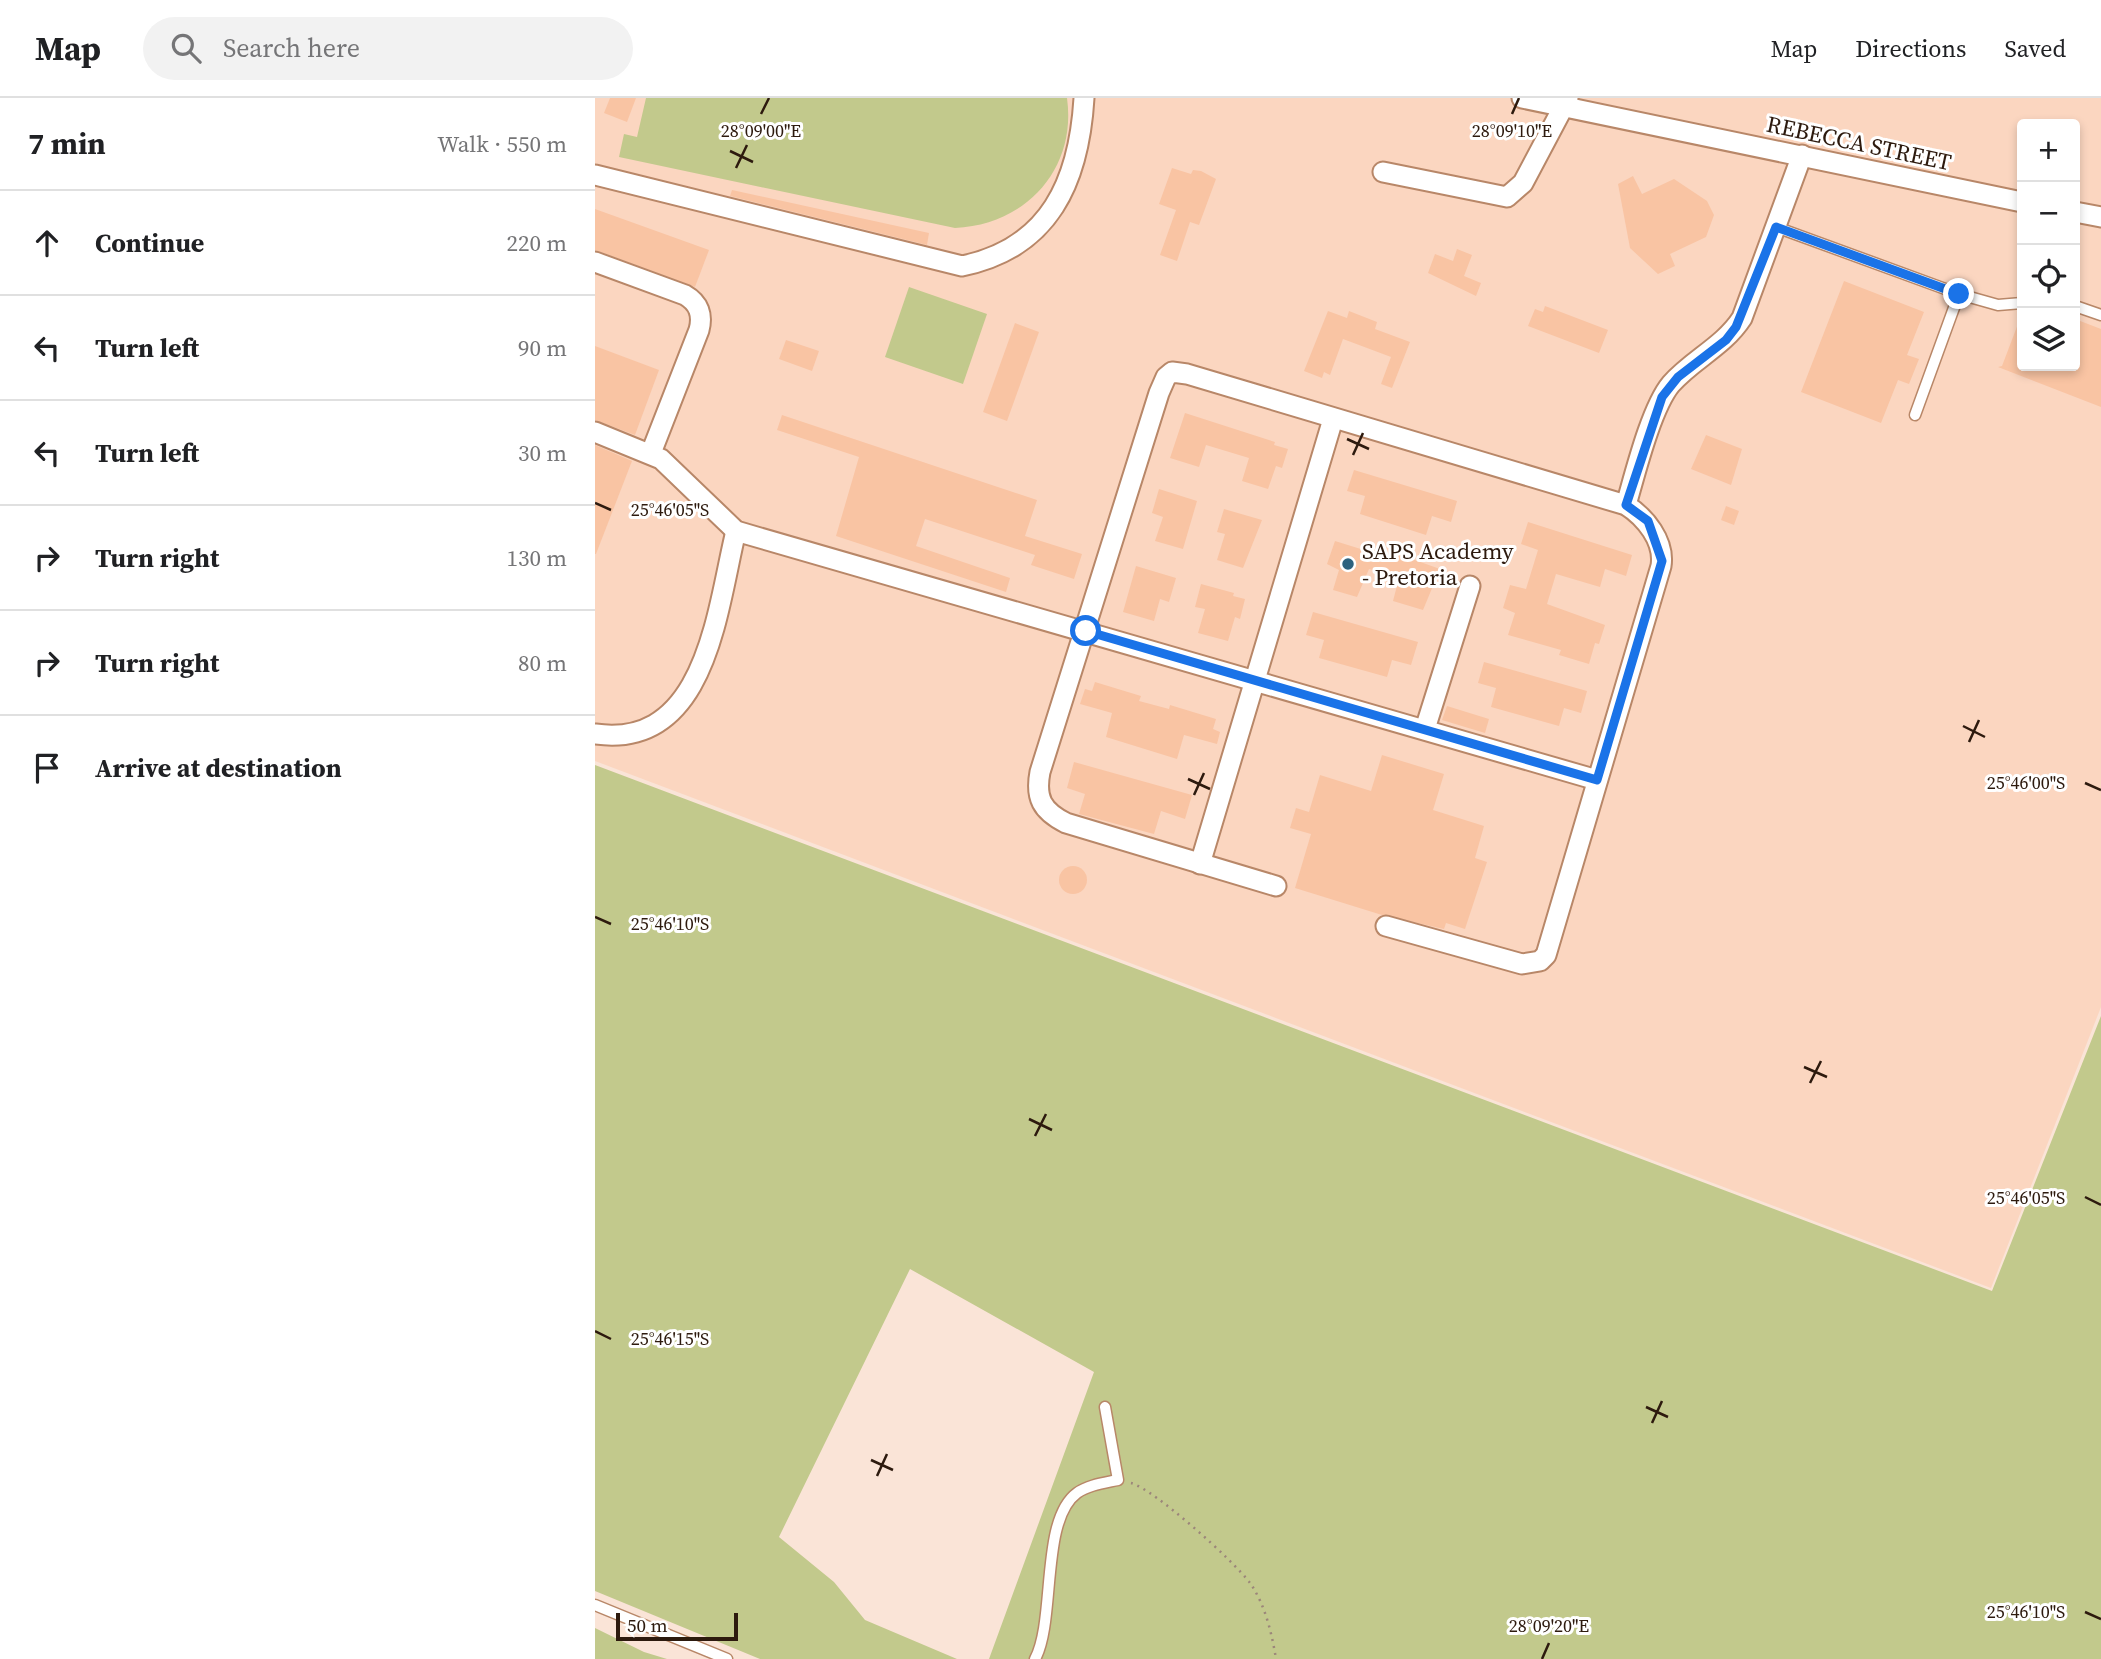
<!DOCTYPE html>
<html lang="en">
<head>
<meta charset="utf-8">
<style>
  body { margin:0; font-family:"Source Serif 4",serif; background:#f2f2f2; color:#202124 }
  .controls { position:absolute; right:21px; top:21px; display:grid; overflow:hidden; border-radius:7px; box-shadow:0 4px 10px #0003 }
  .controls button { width:63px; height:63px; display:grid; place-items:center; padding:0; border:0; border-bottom:2px solid #e0e0e0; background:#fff; color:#202124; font:35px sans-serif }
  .scale { position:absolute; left:21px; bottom:18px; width:122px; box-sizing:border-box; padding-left:7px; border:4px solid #2d1a0e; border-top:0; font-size:19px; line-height:24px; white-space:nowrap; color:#2d1a0e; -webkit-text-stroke:5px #fff; paint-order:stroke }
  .stop { position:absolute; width:21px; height:21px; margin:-16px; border:5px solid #1a73e8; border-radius:50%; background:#fff }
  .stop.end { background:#1a73e8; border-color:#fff; box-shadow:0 2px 7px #0008 }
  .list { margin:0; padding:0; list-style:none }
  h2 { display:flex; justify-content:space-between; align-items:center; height:91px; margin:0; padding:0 28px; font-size:30px }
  h2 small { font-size:23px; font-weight:400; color:#757577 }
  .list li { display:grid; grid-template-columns:46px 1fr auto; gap:21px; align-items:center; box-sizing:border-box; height:105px; padding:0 28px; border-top:2px solid #e0e0e0 }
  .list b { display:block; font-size:26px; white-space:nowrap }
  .list em { font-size:23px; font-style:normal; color:#757577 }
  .icon { flex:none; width:38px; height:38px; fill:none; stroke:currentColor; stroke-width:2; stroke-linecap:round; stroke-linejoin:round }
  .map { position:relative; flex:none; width:1506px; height:1561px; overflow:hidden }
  header { display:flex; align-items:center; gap:42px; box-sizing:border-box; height:98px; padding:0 35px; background:#fff; border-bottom:2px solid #e0e0e0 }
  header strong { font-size:33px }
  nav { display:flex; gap:38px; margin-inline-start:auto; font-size:24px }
  .search { width:490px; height:63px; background:#f2f2f2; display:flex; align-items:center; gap:18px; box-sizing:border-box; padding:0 24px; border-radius:38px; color:#757577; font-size:26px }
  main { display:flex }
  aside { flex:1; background:#fff }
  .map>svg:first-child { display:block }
  .built { fill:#fbd6c0; fill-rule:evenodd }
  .green { fill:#c2c98c }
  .building { fill:#f9c4a3 }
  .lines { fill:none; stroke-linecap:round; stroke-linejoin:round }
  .lane-casing { stroke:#b88768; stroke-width:13 }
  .street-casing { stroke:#b88768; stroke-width:23 }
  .path { stroke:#9b867a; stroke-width:2.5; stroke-dasharray:2 5; stroke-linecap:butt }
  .lane { stroke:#fff; stroke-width:10 }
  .street { stroke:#fff; stroke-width:19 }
  .route { stroke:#1a73e8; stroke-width:9 }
  .ticks { fill:none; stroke:#2d1a0e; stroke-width:2.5 }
  .poi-dot { fill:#2d627e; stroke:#fff; stroke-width:2.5 }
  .labels { text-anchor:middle; stroke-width:6; stroke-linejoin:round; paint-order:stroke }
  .street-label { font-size:23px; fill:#2d1a0e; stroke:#fff }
  .poi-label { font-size:23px; fill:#2d1a0e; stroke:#fff; text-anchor:start }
  .ticks-label { font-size:18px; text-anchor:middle; fill:#2d1a0e; stroke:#fff; stroke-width:6; stroke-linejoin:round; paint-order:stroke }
</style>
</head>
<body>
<header>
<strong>Map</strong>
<div class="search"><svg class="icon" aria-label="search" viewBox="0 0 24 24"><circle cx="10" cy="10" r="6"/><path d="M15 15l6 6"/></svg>Search here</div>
<nav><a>Map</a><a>Directions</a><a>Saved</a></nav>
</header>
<main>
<aside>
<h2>7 min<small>Walk · 550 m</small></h2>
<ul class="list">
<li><svg class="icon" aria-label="ahead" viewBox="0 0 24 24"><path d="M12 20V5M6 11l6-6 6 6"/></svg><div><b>Continue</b></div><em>220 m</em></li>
<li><svg class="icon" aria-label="left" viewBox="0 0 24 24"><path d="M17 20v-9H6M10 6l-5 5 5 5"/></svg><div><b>Turn left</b></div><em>90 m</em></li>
<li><svg class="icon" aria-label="left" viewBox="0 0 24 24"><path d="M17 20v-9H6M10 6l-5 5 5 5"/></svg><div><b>Turn left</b></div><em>30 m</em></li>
<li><svg class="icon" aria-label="right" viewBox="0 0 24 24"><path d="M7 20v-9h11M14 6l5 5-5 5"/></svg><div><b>Turn right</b></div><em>130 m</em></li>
<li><svg class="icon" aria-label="right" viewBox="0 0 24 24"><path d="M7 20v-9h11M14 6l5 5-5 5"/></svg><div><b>Turn right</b></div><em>80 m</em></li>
<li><svg class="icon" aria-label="arrive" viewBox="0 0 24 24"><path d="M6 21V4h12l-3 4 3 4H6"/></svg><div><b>Arrive at destination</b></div></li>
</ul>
</aside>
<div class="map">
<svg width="1506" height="1561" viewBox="0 0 1506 1561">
  <rect width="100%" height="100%" fill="#fae4d7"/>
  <path class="built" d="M0,0H1506V909L1396,1190L0,663ZM1427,26H1480V268H1427Z"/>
  <g class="green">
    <path d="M51,0H472C482,72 430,127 360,130L24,59L29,36L42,39Z"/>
    <path d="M314,189L392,216L368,286L290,259Z"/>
    <path d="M0,667L1397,1193L1506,918V1561H394L499,1274L315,1171L184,1439L239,1484L270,1522L362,1561H165L0,1493Z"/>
    <path d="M0,1530L49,1554L72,1561H0Z"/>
  </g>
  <g class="building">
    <path d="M15,0H41L32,24L9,15Z"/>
    <path d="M577,70L596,76L598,72L606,73L621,81L604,127L595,124L582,163L565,157L581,112L564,106Z"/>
    <path d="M1038,78L1047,96L1079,81L1112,103L1119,117L1111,139L1075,156L1080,168L1063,176L1035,150L1023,86Z"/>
    <path d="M137,92L334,135L332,147L135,98Z"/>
    <path d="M0,111L114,152L100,189L0,152Z"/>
    <path d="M862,151L877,157L869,178L886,185L881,198L833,175L840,156L858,163Z"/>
    <path d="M1249,183L1329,214L1312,257L1324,261L1314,286L1303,282L1286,325L1206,294Z"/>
    <path d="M950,208L1013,232L1004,255L933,228L940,211L948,214Z"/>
    <path d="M733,213L752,220L754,213L782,224L780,231L815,244L797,290L786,286L796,259L748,241L735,277L729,274L727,280L709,273Z"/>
    <path d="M1426,218L1427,268H1480V221L1506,231V309L1403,269L1407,268Z"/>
    <path d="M420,225L444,234L412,323L388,314Z"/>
    <path d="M191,242L224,253L217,273L184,261Z"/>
    <path d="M0,248L64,272L40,337L0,322Z"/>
    <path d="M590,315L680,344L679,347L693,351L687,370L681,368L673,391L647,383L654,360L611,347L604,369L575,360Z"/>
    <path d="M187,317L442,402L430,438L487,456L479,481L436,467L440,457L330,421L321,448L415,480L411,494L241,438L264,359L182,332Z"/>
    <path d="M1111,337L1147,351L1136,387L1096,371Z"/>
    <path d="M0,347L37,363L1,456H0Z"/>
    <path d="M759,372L862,403L856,424L837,418L831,437L765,416L770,398L752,393Z"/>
    <path d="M564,391L602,403L588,451L560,443L568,419L557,415Z"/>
    <path d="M1131,408L1144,413L1139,427L1126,422Z"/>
    <path d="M629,411L667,422L648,470L622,462L630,436L622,434Z"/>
    <path d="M933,424L1037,457L1031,478L1010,471L1005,489L961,476L952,506L1010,527L1004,546L1000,545L994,566L964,557L966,552L913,537L920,515L908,510L915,487L931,491L943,452L926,446Z"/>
    <path d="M740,443L801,462L803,456L845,471L828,512L798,503L804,480L774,471L762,499L738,492L744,472L732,466Z"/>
    <path d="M541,468L581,480L574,504L565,501L559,523L528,514Z"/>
    <path d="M606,486L639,495L638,498L650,501L645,521L640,519L633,543L603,535L610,511L600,509Z"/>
    <path d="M718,514L823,544L816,567L797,562L792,579L724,560L729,542L711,537Z"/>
    <path d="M889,564L992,593L986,615L969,610L964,628L896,609L901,590L883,585Z"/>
    <path d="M500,584L546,598L544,603L574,611L575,607L621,621L618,631L625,634L622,646L589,637L582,661L511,639L517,615L485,606L490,591L497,593Z"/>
    <path d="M852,608L894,621L890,635L847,622Z"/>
    <path d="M787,657L849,676L838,712L889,728L880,760L892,764L870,831L851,825L849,831L787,817L700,790L716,736L695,730L701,710L714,714L725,677L776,693Z"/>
    <path d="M479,664L597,697L590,721L566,713L559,736L484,716L490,696L472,690Z"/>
    <circle cx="478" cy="782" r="14"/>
  </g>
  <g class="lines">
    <g class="lane-casing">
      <g id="lane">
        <path d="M1181,129L1364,196L1403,207L1427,205"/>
        <path d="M1480,208L1506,217"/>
        <path d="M1320,317L1364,196"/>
        <path d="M0,1507L132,1561"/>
        <path d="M440,1561C461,1522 445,1422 482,1395C493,1387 509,1385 523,1382L510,1309"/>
      </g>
    </g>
    <g class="street-casing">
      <g id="street">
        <path d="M927,0L1427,104"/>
        <path d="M788,74L912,99L928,85L973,0"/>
        <path d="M0,77L367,168C455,150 484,83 489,0"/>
        <path d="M1480,114L1506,119"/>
        <path d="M0,164L90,197C104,205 108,217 104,232L56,355"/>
        <path d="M0,334L66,361L141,433L1002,682"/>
        <path d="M1031,407C1040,376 1056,310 1076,286C1098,261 1128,249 1147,220L1207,57"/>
        <path d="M830,631L875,488"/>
        <path d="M0,636C112,652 122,510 141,433"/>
        <path d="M605,766L738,321"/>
        <path d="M681,788L471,725C447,713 440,700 445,674L564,295L571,279L577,274L592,276L1031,407C1050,419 1070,443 1066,468L951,857L945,863L927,866L791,828"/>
      </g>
    </g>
    <path class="path" d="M536,1385C559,1391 639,1463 655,1485C670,1506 677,1536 681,1561"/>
    <use href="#lane" class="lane"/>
    <use href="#street" class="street"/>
  </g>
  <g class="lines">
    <path class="route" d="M491,533L1002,682L1067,463L1053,423L1031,407L1067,299L1083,279L1131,242L1141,229L1181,129L1364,196"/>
  </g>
  <path class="ticks" d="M166,16L174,0M917,16L924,0M135,53L158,64M141,70L152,47M752,341L774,351M758,357L768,335M0,405L16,412M1368,628L1390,639M1374,644L1384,622M593,681L615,691M1490,685L1506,692M599,697L609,675M0,819L16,826M1209,969L1232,979M1215,985L1226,963M434,1021L457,1032M440,1038L451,1016M1490,1099L1506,1107M0,1233L16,1241M1051,1309L1073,1319M1057,1325L1067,1303M276,1362L298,1372M282,1378L292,1356M1490,1514L1506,1521M947,1561L954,1545"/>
  <circle class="poi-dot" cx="753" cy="466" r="7"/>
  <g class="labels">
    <g class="street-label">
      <text transform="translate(1264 45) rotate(12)" y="8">REBECCA STREET</text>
    </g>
    <g class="poi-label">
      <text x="767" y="461">SAPS Academy<tspan x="767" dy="26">- Pretoria</tspan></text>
    </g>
  </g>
  <g class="ticks-label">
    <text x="166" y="39">28°09'00"E</text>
    <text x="917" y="39">28°09'10"E</text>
    <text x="75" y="418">25°46'05"S</text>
    <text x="1431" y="691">25°46'00"S</text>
    <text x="75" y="832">25°46'10"S</text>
    <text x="1431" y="1106">25°46'05"S</text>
    <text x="75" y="1247">25°46'15"S</text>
    <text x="1431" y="1520">25°46'10"S</text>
    <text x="954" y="1534">28°09'20"E</text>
  </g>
</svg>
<div class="controls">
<button>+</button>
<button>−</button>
<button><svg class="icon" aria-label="locate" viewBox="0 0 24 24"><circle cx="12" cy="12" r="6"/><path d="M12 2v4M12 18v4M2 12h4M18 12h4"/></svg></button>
<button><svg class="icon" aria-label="layers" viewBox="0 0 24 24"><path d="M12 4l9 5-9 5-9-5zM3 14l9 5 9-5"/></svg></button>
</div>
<div class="scale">50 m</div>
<div class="stop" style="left:491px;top:533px"></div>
<div class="stop end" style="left:1364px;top:196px"></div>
</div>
</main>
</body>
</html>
